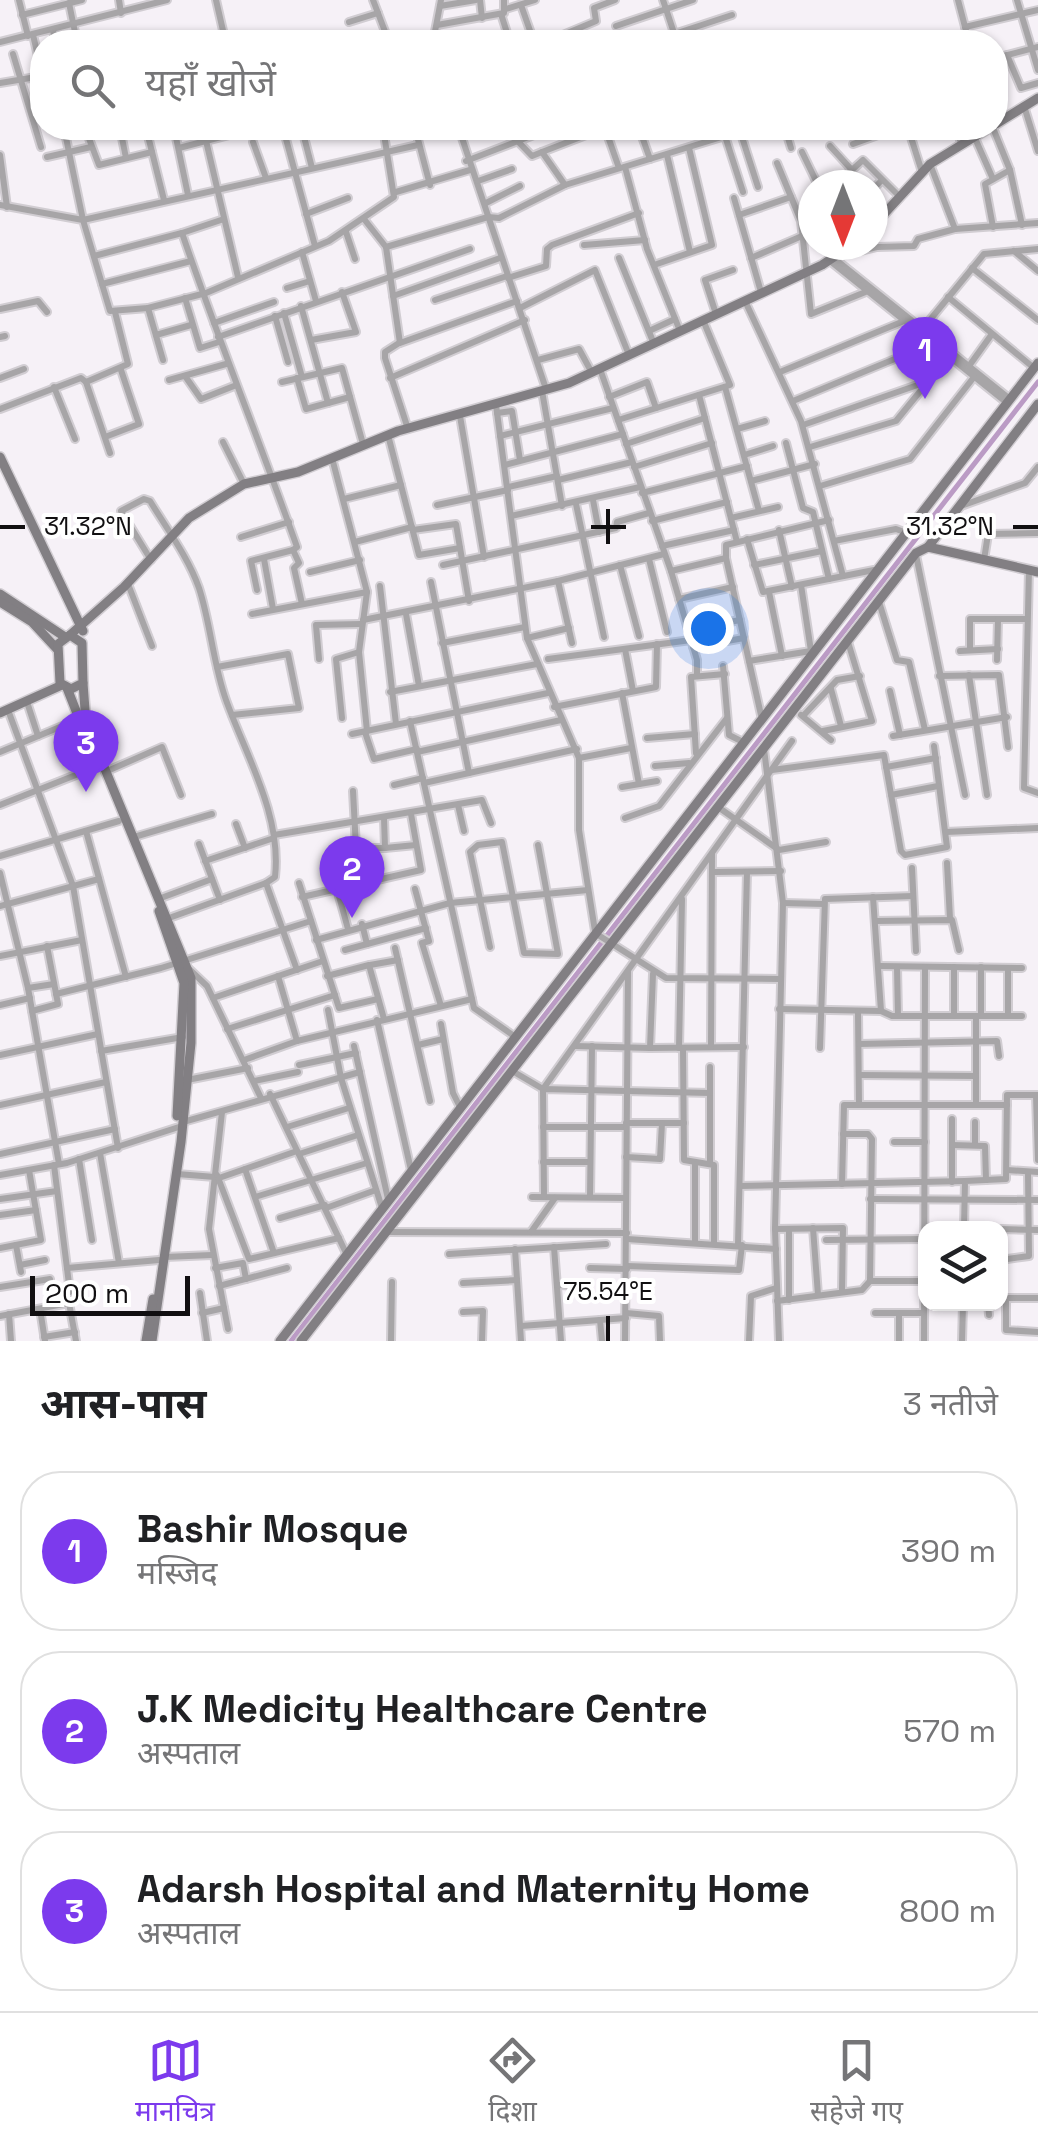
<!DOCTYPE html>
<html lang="hi">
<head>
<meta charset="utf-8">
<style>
  body { margin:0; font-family:"Space Grotesk","Noto Sans Devanagari",sans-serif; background:#f2f2f2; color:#202124 }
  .controls { position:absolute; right:30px; bottom:30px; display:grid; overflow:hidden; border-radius:20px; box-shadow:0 2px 8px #0004 }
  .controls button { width:90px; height:90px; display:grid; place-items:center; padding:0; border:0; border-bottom:2px solid #e0e0e0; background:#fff; color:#202124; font:50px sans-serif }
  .compass { position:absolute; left:798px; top:170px; width:90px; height:90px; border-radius:50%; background:#fff; box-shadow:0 2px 8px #0004; rotate:180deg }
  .scale { position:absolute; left:30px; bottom:25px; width:160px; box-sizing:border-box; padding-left:10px; border:5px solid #110f11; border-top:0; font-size:28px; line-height:35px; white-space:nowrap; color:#110f11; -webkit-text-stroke:8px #fff; paint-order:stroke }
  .you { position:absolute; left:708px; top:628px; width:35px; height:35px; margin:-25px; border:8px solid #fff; border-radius:50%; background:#1a73e8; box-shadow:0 0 0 15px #1a73e833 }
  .badge { display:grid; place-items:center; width:65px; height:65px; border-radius:50%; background:#7c3aed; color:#fff; font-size:32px; font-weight:700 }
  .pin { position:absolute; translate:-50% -82px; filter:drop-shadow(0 2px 5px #0008) }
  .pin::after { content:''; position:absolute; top:52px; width:35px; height:30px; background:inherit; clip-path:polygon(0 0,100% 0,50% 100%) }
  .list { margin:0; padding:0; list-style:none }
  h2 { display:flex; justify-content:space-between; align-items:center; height:130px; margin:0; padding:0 40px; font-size:42px }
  h2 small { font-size:32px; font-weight:400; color:#757577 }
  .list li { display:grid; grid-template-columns:65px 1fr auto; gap:30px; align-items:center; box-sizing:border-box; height:160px; margin:0 20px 20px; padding:0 20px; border:2px solid #e0e0e0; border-radius:40px }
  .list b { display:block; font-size:38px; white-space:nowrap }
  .list p { margin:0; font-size:32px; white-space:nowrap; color:#757577 }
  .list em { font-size:32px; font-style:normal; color:#757577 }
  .icon { flex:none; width:55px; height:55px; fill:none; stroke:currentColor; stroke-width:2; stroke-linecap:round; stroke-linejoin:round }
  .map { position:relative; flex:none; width:1038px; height:1341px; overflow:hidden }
  .search { position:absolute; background:#fff; box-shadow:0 2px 8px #0004; left:30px; right:30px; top:30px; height:110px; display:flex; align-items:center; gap:25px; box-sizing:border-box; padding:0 35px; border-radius:40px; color:#757577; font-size:38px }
  .sheet { height:670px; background:#fff }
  nav { display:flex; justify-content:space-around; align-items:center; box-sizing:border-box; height:140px; border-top:2px solid #e0e0e0; background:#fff; font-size:28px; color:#757577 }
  nav a { display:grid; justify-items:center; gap:5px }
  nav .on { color:#7c3aed }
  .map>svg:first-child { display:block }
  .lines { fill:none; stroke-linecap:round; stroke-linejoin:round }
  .canal { stroke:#bb9bc5; stroke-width:5 }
  .street-casing { stroke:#d1cdd2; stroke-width:10 }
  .secondary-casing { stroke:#d1cdd2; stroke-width:12 }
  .street { stroke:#a7a5a7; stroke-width:6 }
  .secondary { stroke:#827f83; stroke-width:9 }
  .ticks { fill:none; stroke:#110f11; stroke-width:4 }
  .ticks-label { font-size:25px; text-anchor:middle; fill:#110f11; stroke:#fff; stroke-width:8; stroke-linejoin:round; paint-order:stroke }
</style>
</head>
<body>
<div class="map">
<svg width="1038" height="1341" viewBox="0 0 1038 1341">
  <rect width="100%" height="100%" fill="#f6f1f7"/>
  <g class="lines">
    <path class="canal" d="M291,1341L1038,382"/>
    <g class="street-casing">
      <g id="street">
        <path d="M19,0L28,36"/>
        <path d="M119,0L121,13"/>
        <path d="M216,0L224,35"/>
        <path d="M373,0L389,42"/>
        <path d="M480,0L482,18"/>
        <path d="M663,0L677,42"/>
        <path d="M958,0L969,42"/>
        <path d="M1017,0L1038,70"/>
        <path d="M69,3L77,42"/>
        <path d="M521,5L534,42"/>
        <path d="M440,6L476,0"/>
        <path d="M506,9L535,0"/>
        <path d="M501,14L510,42"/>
        <path d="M22,15L82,0"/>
        <path d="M349,22L378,13"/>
        <path d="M437,25L504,13V0"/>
        <path d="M616,26L693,0"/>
        <path d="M965,27L1038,10"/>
        <path d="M53,31L56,42"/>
        <path d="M33,35L42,73"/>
        <path d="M0,42L167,0"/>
        <path d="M364,42L386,34"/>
        <path d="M433,42L441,0"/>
        <path d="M546,42L596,21L594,8L615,0"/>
        <path d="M650,42L732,15"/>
        <path d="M734,42H744"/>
        <path d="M13,54L41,147"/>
        <path d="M1007,55L1021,88L1038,83"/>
        <path d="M996,58L1038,47"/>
        <path d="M0,83L42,76"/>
        <path d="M1024,106L1038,151"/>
        <path d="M64,128L83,220L418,145"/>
        <path d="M85,128L99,165L152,152"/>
        <path d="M120,128L126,158"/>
        <path d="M146,128L164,200"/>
        <path d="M174,128L188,195"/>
        <path d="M203,128L238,277"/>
        <path d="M283,128L315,246"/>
        <path d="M415,128L430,185"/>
        <path d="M455,128L506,129L532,156L542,152L565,185L751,128"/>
        <path d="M605,128L619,168"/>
        <path d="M639,128L650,159"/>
        <path d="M785,128L791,148"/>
        <path d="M908,128L922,172"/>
        <path d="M956,128L961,143"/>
        <path d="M993,128L1010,170L1022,225"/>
        <path d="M459,129L546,389"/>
        <path d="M740,131L758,187"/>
        <path d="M725,136L743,192"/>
        <path d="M974,136L993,179"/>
        <path d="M253,142L266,178"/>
        <path d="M853,144L897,128"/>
        <path d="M830,146L851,169"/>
        <path d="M179,148L256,128"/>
        <path d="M542,152L604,128"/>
        <path d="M802,152L818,185"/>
        <path d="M0,155L7,207"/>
        <path d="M667,155L690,252"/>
        <path d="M47,157L91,147"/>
        <path d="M466,161L552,128"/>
        <path d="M777,163L801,221L811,314L868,291"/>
        <path d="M930,164L955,229"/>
        <path d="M625,167L647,249L680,331"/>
        <path d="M312,168L303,133L319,128"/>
        <path d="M478,181L512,169"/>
        <path d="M835,185L863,160L900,197"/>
        <path d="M873,189L882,180"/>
        <path d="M396,192L470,170"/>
        <path d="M734,198L761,292"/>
        <path d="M486,203L520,186"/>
        <path d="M0,205L83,220L110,311L148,308L206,293L329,241L394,197L383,128"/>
        <path d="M306,214L348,198"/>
        <path d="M739,215L791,197"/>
        <path d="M364,219L386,247L488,217L499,218L565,185"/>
        <path d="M993,227L985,184L1010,170"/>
        <path d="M346,232L355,259"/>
        <path d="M182,233L224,219"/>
        <path d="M584,245L645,240"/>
        <path d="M386,247L400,343L517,301"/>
        <path d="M1014,251L1038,271"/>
        <path d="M302,252L316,301"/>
        <path d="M94,256L182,233C218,339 260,442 297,547L293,550L299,563L294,568L302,604"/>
        <path d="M839,256L877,247L914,246L918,239L955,229L1038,223"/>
        <path d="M619,258L654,344"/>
        <path d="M751,258L802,236"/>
        <path d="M835,259L1010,399"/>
        <path d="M830,261L1007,403"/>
        <path d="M654,265L712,245L689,148"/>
        <path d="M972,268L1038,320"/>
        <path d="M508,278L546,266L547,249L552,245L639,213"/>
        <path d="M102,284L191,261"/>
        <path d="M287,288L310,281"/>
        <path d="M393,296L500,258"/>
        <path d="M948,297L1034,368"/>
        <path d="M185,298L200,348L219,342"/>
        <path d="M435,300L507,276"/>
        <path d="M745,301L801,421L843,576"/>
        <path d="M301,306L328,403"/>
        <path d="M148,308L163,360"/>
        <path d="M520,308L595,270L629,355"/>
        <path d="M0,309L38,301L47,312"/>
        <path d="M284,313L302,377"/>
        <path d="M716,314L705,280L733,270"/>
        <path d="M275,316L288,362"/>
        <path d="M214,323L274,302"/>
        <path d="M649,331L675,319"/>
        <path d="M920,332L984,254L1038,249"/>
        <path d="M156,335L191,325"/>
        <path d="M0,337L5,336"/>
        <path d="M218,337L470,249"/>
        <path d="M311,340L356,332L342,292"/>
        <path d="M399,343L385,352V358L408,429"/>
        <path d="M538,360L579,349L592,373"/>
        <path d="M969,366L992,334"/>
        <path d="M600,369L671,571L697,660V676"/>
        <path d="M780,372L904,321"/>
        <path d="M185,376L201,399L234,386"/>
        <path d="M0,378L24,369"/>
        <path d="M297,378L306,409L350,397"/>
        <path d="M390,378L525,320"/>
        <path d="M169,380L226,364"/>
        <path d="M282,382L342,368L363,444"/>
        <path d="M54,387L75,439"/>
        <path d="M725,387L759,511"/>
        <path d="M542,391L562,506"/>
        <path d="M699,395L737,542"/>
        <path d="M609,397L647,382L656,408"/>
        <path d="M793,401L931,344"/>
        <path d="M496,405L527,638L579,758V830L595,931"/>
        <path d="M0,409L81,378L86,382"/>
        <path d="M497,413L512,411L520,460"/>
        <path d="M460,416L484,557"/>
        <path d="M618,420L730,385L703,320"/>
        <path d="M803,425L929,381"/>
        <path d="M737,429L765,421"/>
        <path d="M388,435L419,555L460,548"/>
        <path d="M500,436L613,408"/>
        <path d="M105,437L139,424L121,370"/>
        <path d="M223,442L244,484"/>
        <path d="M786,443L803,508L813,512L829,579"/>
        <path d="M626,444L705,418"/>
        <path d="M810,447L896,421L948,357"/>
        <path d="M110,453L86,382L128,364L115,312"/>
        <path d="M744,455L773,446"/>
        <path d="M332,458L367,592L359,652L367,731"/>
        <path d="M505,465L623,434"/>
        <path d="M634,467L712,443"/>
        <path d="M558,480L632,462"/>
        <path d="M751,481L815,464"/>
        <path d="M820,486L910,459L974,377"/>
        <path d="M508,487L557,476"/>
        <path d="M642,493L747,466"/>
        <path d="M344,499L401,485"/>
        <path d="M593,500L599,532"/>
        <path d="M576,504L604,637"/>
        <path d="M437,505L508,490"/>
        <path d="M961,506L1025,483L1038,467"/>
        <path d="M511,516L640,487"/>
        <path d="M731,518L778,507"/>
        <path d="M652,521L727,502"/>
        <path d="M413,530L456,524L469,601"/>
        <path d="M779,530L792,587"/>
        <path d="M241,537L289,522"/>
        <path d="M747,539L763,592L874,570"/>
        <path d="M834,541L896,529L904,532"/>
        <path d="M355,542L412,527"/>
        <path d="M662,546L734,530"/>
        <path d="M916,555L965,795"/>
        <path d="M726,558V545L829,520"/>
        <path d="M264,559L273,609"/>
        <path d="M649,559L667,632"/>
        <path d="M151,560L121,511L144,499L150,501C167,529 188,557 199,588C211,625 213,664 226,700C246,756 282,815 275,877L266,883L169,918"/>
        <path d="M984,560L988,534L1038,533"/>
        <path d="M443,565L616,528L617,522L649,513"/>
        <path d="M620,565L639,636"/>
        <path d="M754,565L822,551"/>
        <path d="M1029,569L1024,788L1038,793"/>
        <path d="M671,571L726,558L761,715"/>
        <path d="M310,572L360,560"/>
        <path d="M558,581L572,643"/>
        <path d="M431,582L469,773"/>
        <path d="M128,584L152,646"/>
        <path d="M380,586L396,724"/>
        <path d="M257,590L251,561L293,550"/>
        <path d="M769,592L782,656"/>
        <path d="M679,599L733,587"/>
        <path d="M879,602L897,660L909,662L925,730"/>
        <path d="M252,614L367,592"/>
        <path d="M406,614L419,686"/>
        <path d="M363,620L558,581L664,554"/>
        <path d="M688,630L740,620"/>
        <path d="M527,638L569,628"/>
        <path d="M442,643L525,627"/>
        <path d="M693,647L744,638"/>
        <path d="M625,649L633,691"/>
        <path d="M970,650V619H1027"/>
        <path d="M960,651L998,649"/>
        <path d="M319,659L316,625L361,624"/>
        <path d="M548,659L691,640"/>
        <path d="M997,660L998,619"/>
        <path d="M749,661L811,651L801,585"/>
        <path d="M723,666L729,735L741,741"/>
        <path d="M217,667L288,654L299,708L232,715"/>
        <path d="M969,675L987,795"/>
        <path d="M939,676L999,675L1008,747"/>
        <path d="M831,689L841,726"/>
        <path d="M890,691L900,735"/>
        <path d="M390,692L537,664"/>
        <path d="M622,693L639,784"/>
        <path d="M27,702L38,736"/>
        <path d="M554,707L656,687L657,644"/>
        <path d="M8,710L73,886L118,1148"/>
        <path d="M801,715L831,740"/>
        <path d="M803,716L837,680L860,676"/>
        <path d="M342,718L336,659L359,652"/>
        <path d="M410,721L474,1008L514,1036"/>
        <path d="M823,731L872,721L848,642"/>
        <path d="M365,732L374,759L417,749"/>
        <path d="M352,734L548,693"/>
        <path d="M893,736L1007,717"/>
        <path d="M647,738L695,734"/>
        <path d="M764,749L783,903L775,1229L779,1341"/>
        <path d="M0,752L79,719"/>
        <path d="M417,752L561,720"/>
        <path d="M696,753L691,677L725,674"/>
        <path d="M579,758L631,748"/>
        <path d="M655,766L689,763"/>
        <path d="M886,767L936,758"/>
        <path d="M772,770L884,755L901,851L905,855L947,847L934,746"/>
        <path d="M105,772L162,747L181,795"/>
        <path d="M424,783L577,749"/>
        <path d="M394,785L423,778"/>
        <path d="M622,787L657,781"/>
        <path d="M353,791L356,848H385"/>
        <path d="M891,795L938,786"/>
        <path d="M0,805L96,767"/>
        <path d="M458,805L464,831"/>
        <path d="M718,807L779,850L826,842"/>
        <path d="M384,818L385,848L416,845"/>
        <path d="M625,818L659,806L727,718"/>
        <path d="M236,824L245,848"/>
        <path d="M86,831L126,977"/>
        <path d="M946,832L1038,828"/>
        <path d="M274,835L482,800L491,823"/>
        <path d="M134,837L212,814"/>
        <path d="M199,844L220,900"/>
        <path d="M0,856L119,821"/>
        <path d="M205,861L274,838"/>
        <path d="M947,863L950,919"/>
        <path d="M912,868L916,951"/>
        <path d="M715,872L781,871"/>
        <path d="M0,873L28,988L59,1164"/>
        <path d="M266,883L297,970"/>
        <path d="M299,883L339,1008L378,999"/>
        <path d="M337,889L348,929"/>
        <path d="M415,889L429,941L422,943L441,1006"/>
        <path d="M302,897L421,870L411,814"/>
        <path d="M161,898L212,879"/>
        <path d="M783,903L824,904"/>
        <path d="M0,906L99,879"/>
        <path d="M875,921L952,920L959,950"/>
        <path d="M362,924L367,944"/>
        <path d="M595,933L666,978L780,979"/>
        <path d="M316,940L450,903L588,890"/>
        <path d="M490,947L470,852L478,845L502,842L524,953L558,954L538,845"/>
        <path d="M395,948L430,1101"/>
        <path d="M345,950L426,928"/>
        <path d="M0,956L82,940"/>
        <path d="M370,965L398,960"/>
        <path d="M880,966L1022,968"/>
        <path d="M897,967L898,1016"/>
        <path d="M981,967V1016"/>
        <path d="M1008,968V1016"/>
        <path d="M189,969L207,986L261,1098"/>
        <path d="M653,974L650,1048L744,1047"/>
        <path d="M278,976L297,1041"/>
        <path d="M327,976L369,965L384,1019"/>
        <path d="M28,988L54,984"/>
        <path d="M56,994L161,968L311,921"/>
        <path d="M213,998L323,961"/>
        <path d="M0,1005L30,998"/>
        <path d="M779,1009L881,1011L873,897"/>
        <path d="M328,1010L341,1078L382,1208"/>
        <path d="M32,1011L58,1004L47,946"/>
        <path d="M881,1011L892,1016H1022"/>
        <path d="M858,1012L859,1105"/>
        <path d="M954,1016V967"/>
        <path d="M976,1016V1105"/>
        <path d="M377,1020L411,1170"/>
        <path d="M441,1024L453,1093L460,1107"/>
        <path d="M227,1029L335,995"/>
        <path d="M859,1044L997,1041L999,1056"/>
        <path d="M418,1045L443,1039"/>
        <path d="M354,1046L388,1199"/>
        <path d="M575,1046L650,1048"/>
        <path d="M711,1047L712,854"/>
        <path d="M679,1048L682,899"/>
        <path d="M683,1048L684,1160L714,1165V1243"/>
        <path d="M820,1048L825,899L913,896"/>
        <path d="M101,1051L183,1037"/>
        <path d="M0,1055L98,1034"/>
        <path d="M244,1060L297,1041L472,999"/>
        <path d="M299,1065L356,1053"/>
        <path d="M710,1067V1163"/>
        <path d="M514,1072L543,1089L792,741"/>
        <path d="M859,1075L976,1076"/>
        <path d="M187,1080L248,1068"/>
        <path d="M254,1081L298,1072"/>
        <path d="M270,1094L346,1253"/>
        <path d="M1036,1095L1038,1160"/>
        <path d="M0,1105L106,1082"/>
        <path d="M222,1112L209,1229L228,1329"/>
        <path d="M952,1119V1182"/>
        <path d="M183,1122L360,1072"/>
        <path d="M975,1122V1145"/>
        <path d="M626,1123H684"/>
        <path d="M287,1127L349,1108"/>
        <path d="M543,1127H626"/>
        <path d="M843,1134H868L872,1139L870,1281H924"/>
        <path d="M894,1142H925"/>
        <path d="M952,1145L985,1146L986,1180"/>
        <path d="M100,1153L119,1263"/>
        <path d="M0,1154L115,1129"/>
        <path d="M299,1154L358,1135"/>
        <path d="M626,1157L660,1159L662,1123"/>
        <path d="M79,1159L92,1240"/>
        <path d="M543,1162H590"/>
        <path d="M695,1164V1242"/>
        <path d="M54,1165L70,1292"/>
        <path d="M245,1169L274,1253"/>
        <path d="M1007,1170L1038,1172"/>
        <path d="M177,1174L215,1177"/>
        <path d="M0,1175L67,1163L182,1126"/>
        <path d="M217,1175L249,1259L339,1238"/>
        <path d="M219,1178L297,1151"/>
        <path d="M842,1184L844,1105H1007"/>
        <path d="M740,1186L965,1181"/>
        <path d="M255,1197L367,1163"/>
        <path d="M532,1197L626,1198"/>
        <path d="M544,1197L543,1089L710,1093"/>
        <path d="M590,1197L592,1046"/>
        <path d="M0,1199L57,1191"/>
        <path d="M870,1199L1038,1200"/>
        <path d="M326,1208L376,1190"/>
        <path d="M0,1215L36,1210"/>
        <path d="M280,1218L325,1205"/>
        <path d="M813,1228L818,1295"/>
        <path d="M964,1228L965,1181L1006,1179L1007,1095H1038"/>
        <path d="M964,1228H978"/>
        <path d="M775,1229L843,1228L842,1291"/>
        <path d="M1000,1229L1038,1230"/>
        <path d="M388,1232L627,1233"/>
        <path d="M531,1232L555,1198"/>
        <path d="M627,1239L776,1249"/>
        <path d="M826,1240L924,1239"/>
        <path d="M16,1245L21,1272"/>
        <path d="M738,1245L747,872"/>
        <path d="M554,1247L561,1341"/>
        <path d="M0,1248L41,1240L29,1170"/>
        <path d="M515,1249L521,1341"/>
        <path d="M449,1254L606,1244"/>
        <path d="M165,1257L212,1255"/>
        <path d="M1000,1260L1029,1256L1028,1172"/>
        <path d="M20,1265L45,1260"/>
        <path d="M627,1266L739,1270L742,1245"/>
        <path d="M67,1268L159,1260"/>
        <path d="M215,1268L243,1263L246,1279"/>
        <path d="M590,1268L627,1269"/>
        <path d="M463,1283L517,1280"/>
        <path d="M557,1285L588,1286"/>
        <path d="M219,1286L287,1268"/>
        <path d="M0,1287L50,1279"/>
        <path d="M200,1293L207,1341"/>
        <path d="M1000,1298H1038"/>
        <path d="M1006,1298V1330L1038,1332"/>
        <path d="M789,1300V1229"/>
        <path d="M777,1301L862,1290L870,1281"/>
        <path d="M988,1304L989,1315"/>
        <path d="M40,1309L45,1341"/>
        <path d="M463,1312L483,1311L482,1341"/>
        <path d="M202,1313L224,1308"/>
        <path d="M626,1313L659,1316L660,1341"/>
        <path d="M875,1313H924"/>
        <path d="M899,1313V1341"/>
        <path d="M9,1314L11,1341"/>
        <path d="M0,1316L69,1303L76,1341"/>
        <path d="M600,1320L602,1341"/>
        <path d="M521,1326L626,1318"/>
        <path d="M44,1337L75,1332"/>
        <path d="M391,1341L392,1282"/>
        <path d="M625,1341L628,972"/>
        <path d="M749,1341L751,1296L776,1288"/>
        <path d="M924,1341L925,967"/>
        <path d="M962,1341L963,1304"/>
      </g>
    </g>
    <g class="secondary-casing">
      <g id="secondary">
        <path d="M996,124L1038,98"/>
        <path d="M873,226L930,164L989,128"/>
        <path d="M0,457L83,631"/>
        <path d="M928,547L1038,404"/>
        <path d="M0,594L65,637"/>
        <path d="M0,602L32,622L57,649"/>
        <path d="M70,635L124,587L189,518L244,484L298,472L398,431L569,383L822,265L852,245"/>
        <path d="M70,635L82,643L83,683L71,689L60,683L58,644Z"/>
        <path d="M83,683L86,723L191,978V1043L181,1142L152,1341"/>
        <path d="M67,688L82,726"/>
        <path d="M0,713L62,685"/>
        <path d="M159,911L184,983L177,1116"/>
        <path d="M146,1341L153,1299"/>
        <path d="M280,1341L1038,363"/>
        <path d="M301,1341L916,553L928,547L1038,572"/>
      </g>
    </g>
    <use href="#street" class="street"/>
    <use href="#secondary" class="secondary"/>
  </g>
  <path class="ticks" d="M608,509V544M0,527H25M591,527H626M1013,527H1038M608,1316V1341"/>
  <g class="ticks-label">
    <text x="950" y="535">31.32°N</text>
    <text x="88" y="535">31.32°N</text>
    <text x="608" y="1300">75.54°E</text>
  </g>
</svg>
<div class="controls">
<button><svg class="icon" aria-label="layers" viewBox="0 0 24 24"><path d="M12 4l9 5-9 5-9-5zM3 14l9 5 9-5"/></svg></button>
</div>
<svg class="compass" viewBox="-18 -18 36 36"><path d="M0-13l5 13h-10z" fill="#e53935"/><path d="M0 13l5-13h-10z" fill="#757577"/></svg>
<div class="scale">200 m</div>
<div class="you"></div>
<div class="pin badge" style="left:925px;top:399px">1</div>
<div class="pin badge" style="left:352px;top:918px">2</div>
<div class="pin badge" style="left:86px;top:792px">3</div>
<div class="search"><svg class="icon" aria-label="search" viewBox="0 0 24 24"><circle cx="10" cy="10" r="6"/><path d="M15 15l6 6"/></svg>यहाँ खोजें</div>
</div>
<section class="sheet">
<h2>आस-पास<small>3 नतीजे</small></h2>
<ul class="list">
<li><span class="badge">1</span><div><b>Bashir Mosque</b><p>मस्जिद</p></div><em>390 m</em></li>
<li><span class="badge">2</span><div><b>J.K Medicity Healthcare Centre</b><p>अस्पताल</p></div><em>570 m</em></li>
<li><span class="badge">3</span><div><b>Adarsh Hospital and Maternity Home</b><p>अस्पताल</p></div><em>800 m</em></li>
</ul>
</section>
<nav>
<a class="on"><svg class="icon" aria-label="map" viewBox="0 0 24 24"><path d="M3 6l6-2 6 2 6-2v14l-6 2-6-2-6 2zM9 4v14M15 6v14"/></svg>मानचित्र</a>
<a><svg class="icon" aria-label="directions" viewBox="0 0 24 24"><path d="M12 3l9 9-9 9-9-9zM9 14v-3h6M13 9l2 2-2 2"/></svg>दिशा</a>
<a><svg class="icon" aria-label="saved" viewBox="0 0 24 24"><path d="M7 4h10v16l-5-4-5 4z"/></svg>सहेजे गए</a>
</nav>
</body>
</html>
